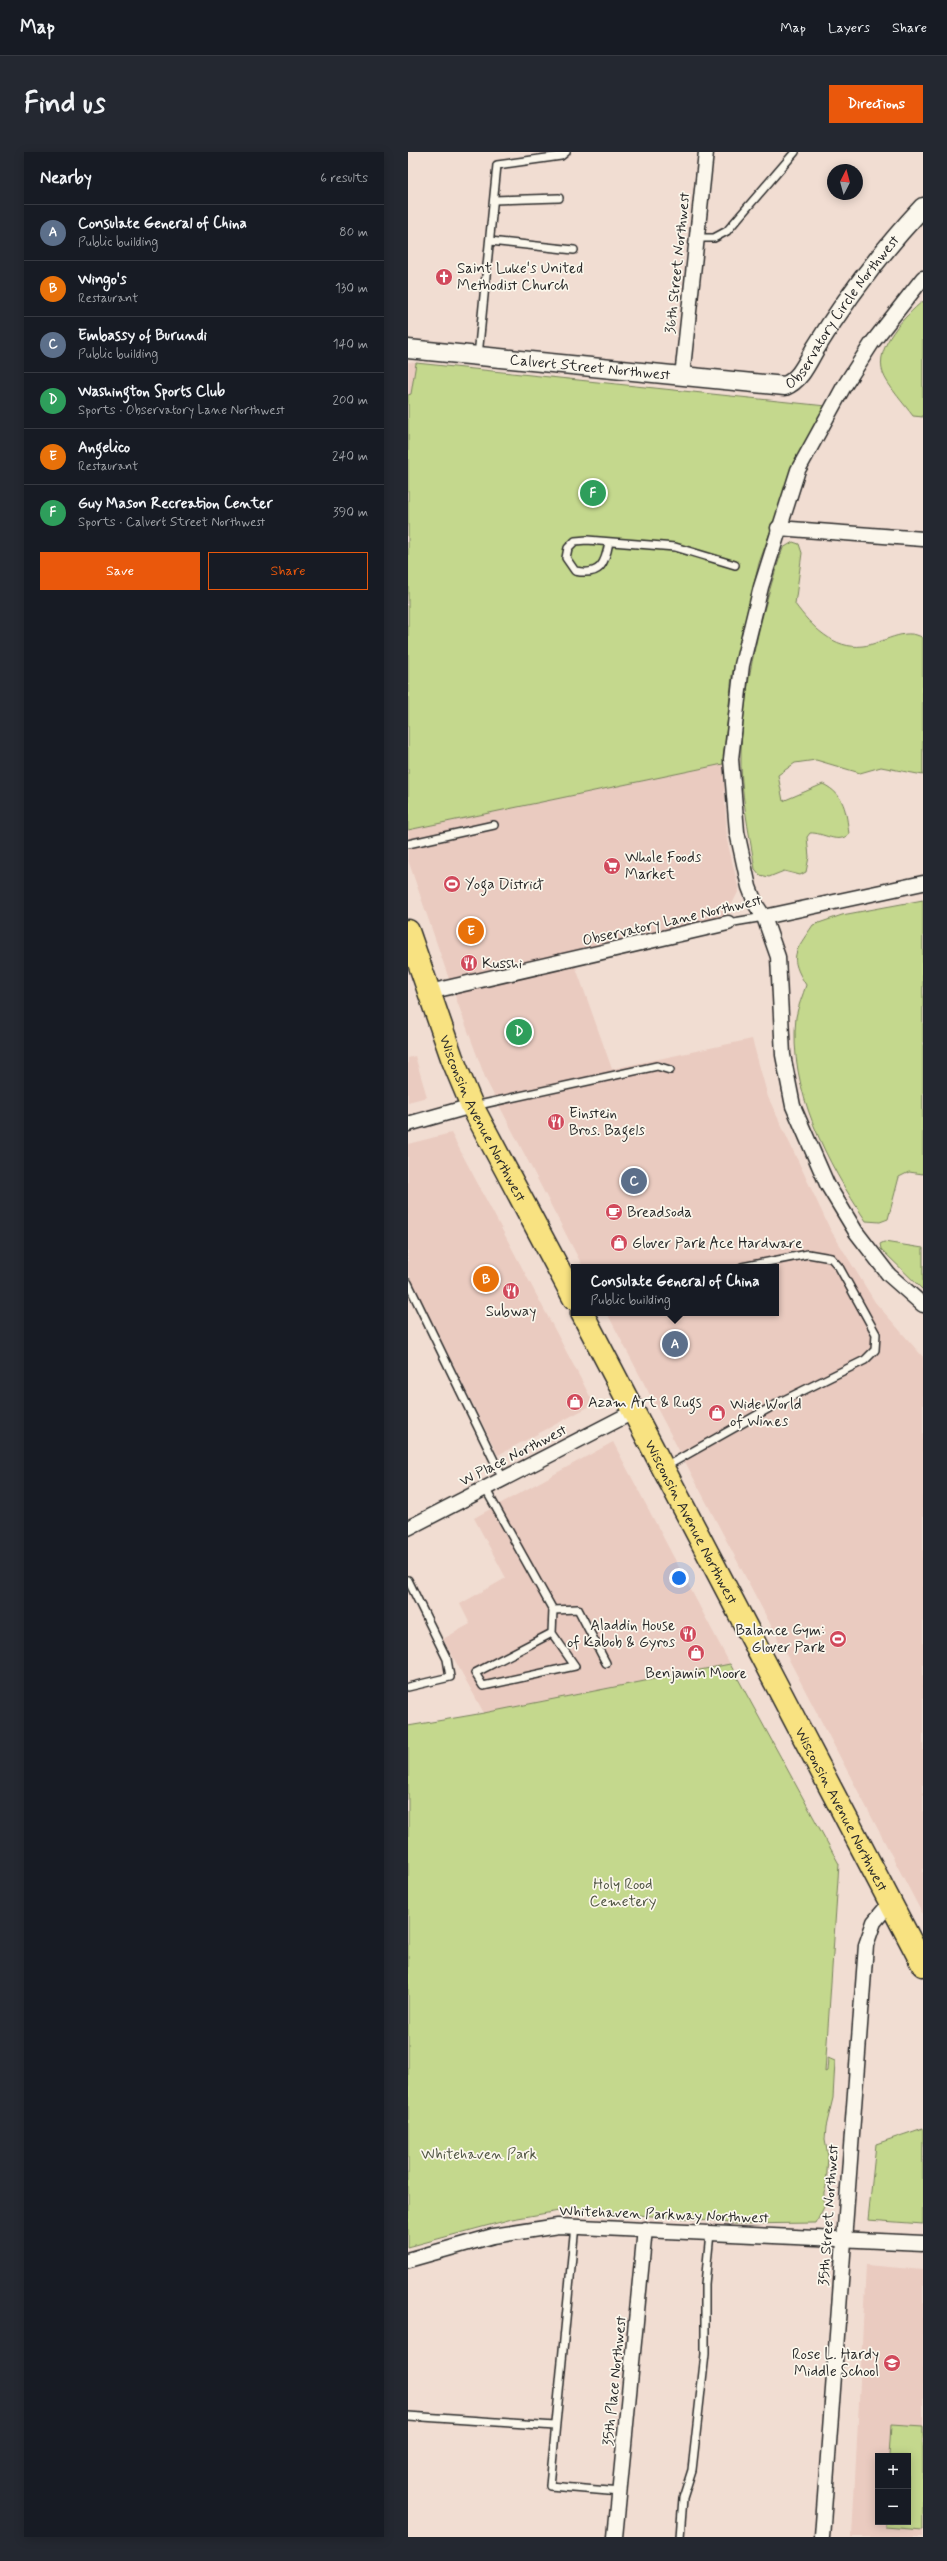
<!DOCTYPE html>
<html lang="en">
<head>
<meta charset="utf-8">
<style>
  body { margin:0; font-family:Mynerve,sans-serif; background:#242831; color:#f1f3f6 }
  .controls { position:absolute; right:12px; bottom:12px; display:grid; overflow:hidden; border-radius:0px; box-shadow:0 2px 10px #0003 }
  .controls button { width:36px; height:36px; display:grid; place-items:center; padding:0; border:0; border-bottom:1px solid #363941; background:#171b24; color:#f1f3f6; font:20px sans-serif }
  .compass { position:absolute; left:419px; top:12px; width:36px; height:36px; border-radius:50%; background:#171b24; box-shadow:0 2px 10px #0003; rotate:6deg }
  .you { position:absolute; left:271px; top:1426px; width:14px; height:14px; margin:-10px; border:3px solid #fff; border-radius:50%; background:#1a73e8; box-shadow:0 0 0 6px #1a73e833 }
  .badge { display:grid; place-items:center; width:26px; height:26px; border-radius:50%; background:#ea580c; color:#fff; font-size:13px; font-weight:700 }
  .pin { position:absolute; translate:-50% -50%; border:2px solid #fff; box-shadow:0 1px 4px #0006 }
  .popup { position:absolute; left:163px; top:1112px; width:208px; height:52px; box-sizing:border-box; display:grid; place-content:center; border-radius:0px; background:#171b24; filter:drop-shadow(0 1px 3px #0005); font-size:13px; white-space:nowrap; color:#9ea1a6 }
  .popup b { font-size:15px; color:#f1f3f6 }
  .popup::after { content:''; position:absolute; left:50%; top:100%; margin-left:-8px; border:8px solid transparent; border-top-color:#171b24 }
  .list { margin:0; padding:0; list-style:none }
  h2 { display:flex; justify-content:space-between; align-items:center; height:52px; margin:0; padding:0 16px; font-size:17px }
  h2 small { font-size:13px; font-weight:400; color:#9ea1a6 }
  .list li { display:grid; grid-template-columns:26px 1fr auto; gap:12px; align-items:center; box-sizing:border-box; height:56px; padding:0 16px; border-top:1px solid #363941 }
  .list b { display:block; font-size:15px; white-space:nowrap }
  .list p { margin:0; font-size:13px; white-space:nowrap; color:#9ea1a6 }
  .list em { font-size:13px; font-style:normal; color:#9ea1a6 }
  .actions { display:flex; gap:8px; padding:12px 16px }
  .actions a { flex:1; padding:9px 0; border:1px solid #ea580c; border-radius:0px; text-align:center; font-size:14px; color:#ea580c }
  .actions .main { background:#ea580c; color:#fff }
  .map { position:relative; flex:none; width:515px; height:2385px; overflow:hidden; border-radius:0px }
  header { display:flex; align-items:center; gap:24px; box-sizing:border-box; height:56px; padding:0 20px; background:#171b24; border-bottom:1px solid #363941 }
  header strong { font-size:19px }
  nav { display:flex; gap:22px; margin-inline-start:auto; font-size:14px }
  .intro { display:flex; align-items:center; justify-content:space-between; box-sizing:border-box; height:96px; padding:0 24px }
  h1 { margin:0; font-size:28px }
  .button { padding:10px 18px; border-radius:0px; background:#ea580c; color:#fff; font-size:14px; font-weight:700 }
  main { display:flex; gap:24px; padding:0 24px }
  aside { flex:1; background:#171b24; border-radius:0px; box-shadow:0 2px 10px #0003 }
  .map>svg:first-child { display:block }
  .built { fill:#eacbc0; fill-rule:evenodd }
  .green { fill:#c4d88d; stroke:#78825c }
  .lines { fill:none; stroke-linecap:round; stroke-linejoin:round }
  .service-casing { stroke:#2b2b2b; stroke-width:10 }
  .minor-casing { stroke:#2b2b2b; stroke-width:17 }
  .tertiary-casing { stroke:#2b2b2b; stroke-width:21 }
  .primary-casing { stroke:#2b2b2b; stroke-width:25 }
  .service { stroke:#fbf7ec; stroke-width:7 }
  .minor { stroke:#fbf7ec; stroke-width:14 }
  .tertiary { stroke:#fbf7ec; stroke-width:18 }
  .primary { stroke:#f8e281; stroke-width:22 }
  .labels { text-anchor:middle; stroke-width:3.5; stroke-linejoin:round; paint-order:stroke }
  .street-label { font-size:15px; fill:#2b2b2b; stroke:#fbf7ec }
  .poi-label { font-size:15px; fill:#2b2b2b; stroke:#fbf7ec; text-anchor:start }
  .park-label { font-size:15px; fill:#515644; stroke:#fbf7ec }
</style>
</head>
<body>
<header>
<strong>Map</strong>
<nav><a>Map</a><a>Layers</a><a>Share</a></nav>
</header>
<div class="intro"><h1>Find us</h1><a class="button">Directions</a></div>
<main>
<aside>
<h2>Nearby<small>6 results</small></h2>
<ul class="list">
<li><span class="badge" style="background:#5c6f8a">A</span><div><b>Consulate General of China</b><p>Public building</p></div><em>80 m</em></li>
<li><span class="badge" style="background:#e8710a">B</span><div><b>Wingo's</b><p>Restaurant</p></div><em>130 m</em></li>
<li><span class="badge" style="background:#5c6f8a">C</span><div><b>Embassy of Burundi</b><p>Public building</p></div><em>140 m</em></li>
<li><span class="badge" style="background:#2e9e5b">D</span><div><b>Washington Sports Club</b><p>Sports · Observatory Lane Northwest</p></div><em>200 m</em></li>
<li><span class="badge" style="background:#e8710a">E</span><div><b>Angelico</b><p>Restaurant</p></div><em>240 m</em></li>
<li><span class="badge" style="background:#2e9e5b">F</span><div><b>Guy Mason Recreation Center</b><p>Sports · Calvert Street Northwest</p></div><em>390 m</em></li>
</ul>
<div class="actions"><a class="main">Save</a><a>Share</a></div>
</aside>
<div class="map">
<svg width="515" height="2385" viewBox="0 0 515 2385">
  <rect width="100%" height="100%" fill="#f1ddd2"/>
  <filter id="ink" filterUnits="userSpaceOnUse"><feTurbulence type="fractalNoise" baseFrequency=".025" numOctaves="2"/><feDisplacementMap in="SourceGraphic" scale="8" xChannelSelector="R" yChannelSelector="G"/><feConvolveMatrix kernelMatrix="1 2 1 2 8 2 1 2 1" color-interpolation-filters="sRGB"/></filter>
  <g filter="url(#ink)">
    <g class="built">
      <path d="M0,210L8,211L3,243H0Z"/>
      <path d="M315,612L319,688L331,738L324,752L318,754L319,765L41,827L0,708V678Z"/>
      <path d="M167,813L204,917L344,887L360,945L422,1077L467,1150L515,1205V1763L199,1161H368V1115H175L78,928L46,841Z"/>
      <path d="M7,904L19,945L0,950V906Z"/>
      <path d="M43,981L186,1252L90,1303L0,1121V992Z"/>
      <path d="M205,1290L322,1512L76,1561L35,1487L62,1472L52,1452L98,1426L66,1366Z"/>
      <path d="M458,2113L515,2118V2385H444ZM470,2304H500V2370H470Z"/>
    </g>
    <g class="green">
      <path d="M515,149V265L505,264C497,253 479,233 475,221C466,195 497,164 515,149Z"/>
      <path d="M8,211L418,254L387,311L351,411L324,523L315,612L0,678V243L3,242Z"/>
      <path d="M385,390L391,392L394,401L387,452C403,474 426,498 455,494C474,492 497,474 515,486V623L473,615L452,621L408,608L387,611L370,623L375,649L415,632C437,643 438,659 441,682C430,693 415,680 402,681L399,685L401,705L398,720L392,723L376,719L361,725L352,723L347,717C341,679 332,639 333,600C335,535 354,457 375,396Z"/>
      <path d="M515,748V1022L501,1020L491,1025L480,1067L472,1070L458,1069C419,1011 380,937 388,865C390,854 395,843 398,833C380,804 387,800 405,773L434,763Z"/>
      <path d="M476,1090L515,1096V1138L473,1097L472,1092Z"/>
      <path d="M322,1512L431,1712L417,1920L419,1919L420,1906L427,1909L425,1946L418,1975L417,1988L420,2004L418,2035L416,2040V2055L408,2071L327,2072L302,2068L157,2058L104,2067L0,2095V1574L76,1561Z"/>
      <path d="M515,1976V2072L460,2068L468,1992Z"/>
      <path d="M483,2273L515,2275V2378L477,2375V2370H500V2304H481Z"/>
    </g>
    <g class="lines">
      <g class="service-casing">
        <g id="service">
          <path d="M86,48L151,46"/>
          <path d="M289,86H306L319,79L387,0"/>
          <path d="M82,89L166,98"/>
          <path d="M70,204L89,13L153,4L158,0"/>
          <path d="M201,390C197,413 192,424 167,419L158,406L160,396L167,389L179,388L267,395L327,413"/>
          <path d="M0,692L86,673"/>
          <path d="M320,771L356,765"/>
          <path d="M66,954L249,914L262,918"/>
          <path d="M0,1131L95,1327"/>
          <path d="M257,1315L374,1249L457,1208L467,1198L468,1182L431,1115L423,1106L400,1102L334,1115"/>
          <path d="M77,1336L145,1458L144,1481L67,1521L75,1534L167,1514L144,1481"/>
          <path d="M0,1428L39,1507L42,1525L0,1535"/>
          <path d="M145,1458L170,1457L198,1511"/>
          <path d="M167,2073L142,2334L212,2340"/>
          <path d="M0,2264L147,2274"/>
          <path d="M272,2385L275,2346L284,2318L297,2202V2132L302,2081"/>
        </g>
      </g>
      <g class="minor-casing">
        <g id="minor">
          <path d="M515,126L464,191L435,236L390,318L353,435L334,513L323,607L329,680L341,735L348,753L356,765L370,805L375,903L385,954L419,1032L448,1080L481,1123L515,1153"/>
          <path d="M274,225L298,0"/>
          <path d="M370,376L515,387"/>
          <path d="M356,765L515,731"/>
          <path d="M21,840L320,771"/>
          <path d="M0,972L64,954"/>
          <path d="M0,1376L225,1260"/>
          <path d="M0,2108L85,2084L150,2074L515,2091"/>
          <path d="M207,2385L237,2077"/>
          <path d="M414,2385L458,1793L466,1770L482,1751"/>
        </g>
      </g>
      <g class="tertiary-casing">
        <g id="tertiary">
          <path id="s1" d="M0,197L377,234C392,228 399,211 407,197C438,146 474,99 515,55"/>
        </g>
      </g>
      <g class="primary-casing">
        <g id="primary">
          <path id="s2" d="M0,779L44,906L64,954L166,1146"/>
          <path id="s3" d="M174,1161L515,1813"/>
        </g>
      </g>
      <use href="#service" class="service"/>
      <use href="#minor" class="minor"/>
      <use href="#tertiary" class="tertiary"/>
      <use href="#primary" class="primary"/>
    </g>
  </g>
  <defs>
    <g id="church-disc" transform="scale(0.9)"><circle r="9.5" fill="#d1495b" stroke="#fbf7ec"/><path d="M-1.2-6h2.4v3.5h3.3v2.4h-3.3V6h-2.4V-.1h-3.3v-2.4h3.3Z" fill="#fff"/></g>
    <g id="supermarket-disc" transform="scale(0.9)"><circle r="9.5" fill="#d1495b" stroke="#fbf7ec"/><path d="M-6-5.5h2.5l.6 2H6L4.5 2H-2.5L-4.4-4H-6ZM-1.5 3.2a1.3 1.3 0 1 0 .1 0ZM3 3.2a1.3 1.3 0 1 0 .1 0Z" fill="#fff"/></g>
    <g id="stadium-disc" transform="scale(0.9)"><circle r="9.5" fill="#d1495b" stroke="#fbf7ec"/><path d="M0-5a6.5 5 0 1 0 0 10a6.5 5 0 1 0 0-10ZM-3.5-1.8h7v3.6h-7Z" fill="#fff"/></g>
    <g id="restaurant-disc" transform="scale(0.9)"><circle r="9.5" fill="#d1495b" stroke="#fbf7ec"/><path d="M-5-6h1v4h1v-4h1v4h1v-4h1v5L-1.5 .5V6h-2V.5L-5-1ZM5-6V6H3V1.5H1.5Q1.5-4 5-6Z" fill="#fff"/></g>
    <g id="cafe-disc" transform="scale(0.9)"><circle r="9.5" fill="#d1495b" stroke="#fbf7ec"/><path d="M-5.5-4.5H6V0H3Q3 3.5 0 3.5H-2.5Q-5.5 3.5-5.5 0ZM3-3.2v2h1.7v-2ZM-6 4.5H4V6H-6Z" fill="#fff"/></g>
    <g id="shop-disc" transform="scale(0.9)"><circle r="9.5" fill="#d1495b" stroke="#fbf7ec"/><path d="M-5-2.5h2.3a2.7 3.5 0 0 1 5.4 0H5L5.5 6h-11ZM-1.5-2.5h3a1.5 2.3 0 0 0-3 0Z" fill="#fff"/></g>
    <g id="school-disc" transform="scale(0.9)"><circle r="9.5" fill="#d1495b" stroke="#fbf7ec"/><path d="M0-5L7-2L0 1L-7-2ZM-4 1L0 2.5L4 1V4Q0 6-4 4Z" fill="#fff"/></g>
  </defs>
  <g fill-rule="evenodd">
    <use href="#church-disc" x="36" y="125"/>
    <use href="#supermarket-disc" x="204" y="714"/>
    <use href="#stadium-disc" x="44" y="732"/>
    <use href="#restaurant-disc" x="61" y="811"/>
    <use href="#restaurant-disc" x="148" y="970"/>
    <use href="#cafe-disc" x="206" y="1060"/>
    <use href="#shop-disc" x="211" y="1091"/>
    <use href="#restaurant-disc" x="103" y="1139"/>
    <use href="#shop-disc" x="167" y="1250"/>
    <use href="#shop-disc" x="309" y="1261"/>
    <use href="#restaurant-disc" x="280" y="1482"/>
    <use href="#stadium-disc" x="430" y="1487"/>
    <use href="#shop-disc" x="288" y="1501"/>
    <use href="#school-disc" x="484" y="2211"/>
  </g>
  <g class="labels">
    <g class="street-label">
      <text transform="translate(269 111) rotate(-84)" y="5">36th Street Northwest</text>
      <text dy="5" stroke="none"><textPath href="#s1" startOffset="473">Observatory Circle Northwest</textPath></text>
      <text dy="5" stroke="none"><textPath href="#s1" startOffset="183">Calvert Street Northwest</textPath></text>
      <text transform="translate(264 768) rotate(-13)" y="5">Observatory Lane Northwest</text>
      <text dy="5" stroke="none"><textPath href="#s2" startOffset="202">Wisconsin Avenue Northwest</textPath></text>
      <text transform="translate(105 1303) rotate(-27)" y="5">W Place Northwest</text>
      <text dy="5" stroke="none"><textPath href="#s3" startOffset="236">Wisconsin Avenue Northwest</textPath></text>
      <text dy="5" stroke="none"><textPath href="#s3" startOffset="560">Wisconsin Avenue Northwest</textPath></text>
      <text transform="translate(256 2062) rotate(2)" y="5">Whitehaven Parkway Northwest</text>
      <text transform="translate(420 2063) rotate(-86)" y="5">35th Street Northwest</text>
      <text transform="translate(206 2229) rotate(-84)" y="5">35th Place Northwest</text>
    </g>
    <g class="poi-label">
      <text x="49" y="121">Saint Luke's United<tspan x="49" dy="17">Methodist Church</tspan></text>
      <text x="217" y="710">Whole Foods<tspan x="217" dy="17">Market</tspan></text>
      <text x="57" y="737">Yoga District</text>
      <text x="74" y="816">Kusshi</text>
      <text x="161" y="966">Einstein<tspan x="161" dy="17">Bros. Bagels</tspan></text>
      <text x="219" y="1065">Breadsoda</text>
      <text x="224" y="1096">Glover Park Ace Hardware</text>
      <text x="103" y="1164" text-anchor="middle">Subway</text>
      <text x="180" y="1255">Azam Art &amp; Rugs</text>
      <text x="322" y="1257">Wide World<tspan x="322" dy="17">of Wines</tspan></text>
      <text x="267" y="1478" text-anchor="end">Aladdin House<tspan x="267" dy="17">of Kabob &amp; Gyros</tspan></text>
      <text x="417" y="1483" text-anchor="end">Balance Gym:<tspan x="417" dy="17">Glover Park</tspan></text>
      <text x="288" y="1526" text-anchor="middle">Benjamin Moore</text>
      <text x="471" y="2207" text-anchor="end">Rose L. Hardy<tspan x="471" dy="17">Middle School</tspan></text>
    </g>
    <g class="park-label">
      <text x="215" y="1737">Holy Rood<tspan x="215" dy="17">Cemetery</tspan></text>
      <text x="71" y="2007">Whitehaven Park</text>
    </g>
  </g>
</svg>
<div class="controls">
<button>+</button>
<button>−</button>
</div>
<svg class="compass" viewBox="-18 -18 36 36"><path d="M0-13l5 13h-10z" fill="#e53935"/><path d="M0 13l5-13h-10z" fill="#9ea1a6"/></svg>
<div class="you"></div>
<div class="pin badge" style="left:267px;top:1192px;background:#5c6f8a">A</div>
<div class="popup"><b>Consulate General of China</b>Public building</div>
<div class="pin badge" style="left:78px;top:1127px;background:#e8710a">B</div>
<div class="pin badge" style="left:226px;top:1029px;background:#5c6f8a">C</div>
<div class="pin badge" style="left:111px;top:880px;background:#2e9e5b">D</div>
<div class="pin badge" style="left:63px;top:779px;background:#e8710a">E</div>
<div class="pin badge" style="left:185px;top:341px;background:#2e9e5b">F</div>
</div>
</main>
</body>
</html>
